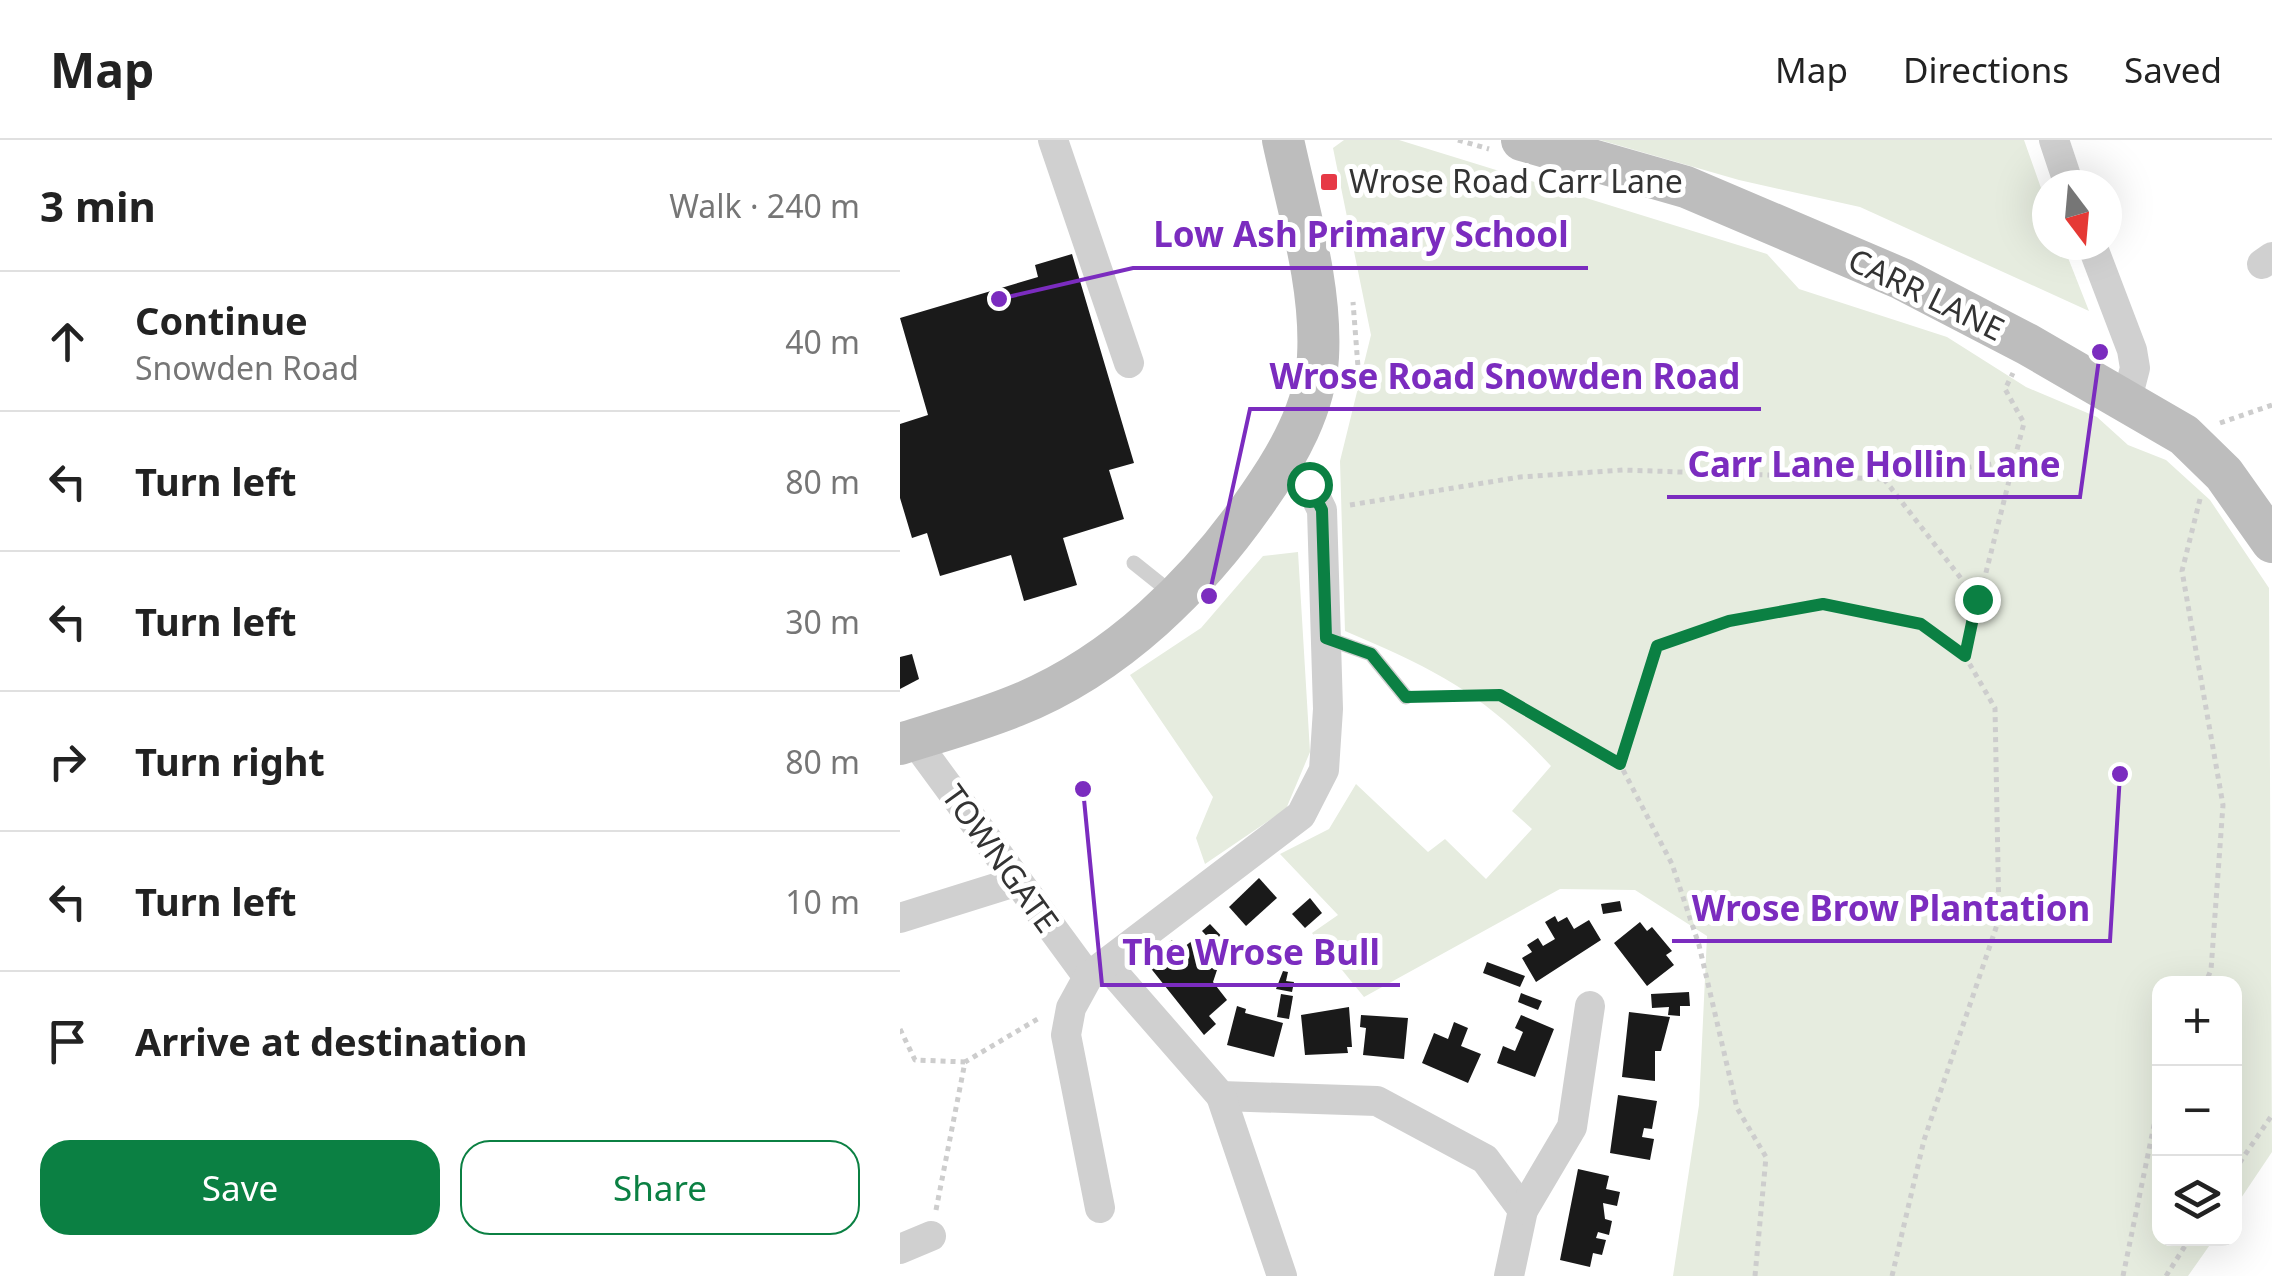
<!DOCTYPE html>
<html lang="en">
<head>
<meta charset="utf-8">
<style>
  body { margin:0; font-family:"Noto Sans",sans-serif; background:#f2f2f2; color:#222 }
  .controls { position:absolute; right:30px; bottom:30px; display:grid; overflow:hidden; border-radius:20px; box-shadow:0 10px 40px #0002 }
  .controls button { width:90px; height:90px; display:grid; place-items:center; padding:0; border:0; border-bottom:2px solid #e0e0e0; background:#fff; color:#222; font:50px sans-serif }
  .compass { position:absolute; left:1132px; top:30px; width:90px; height:90px; border-radius:50%; background:#fff; box-shadow:0 10px 40px #0002; rotate:164deg }
  .stop { position:absolute; width:30px; height:30px; margin:-22px; border:8px solid #0b8043; border-radius:50%; background:#fff }
  .stop.end { background:#0b8043; border-color:#fff; box-shadow:0 2px 10px #0008 }
  .list { margin:0; padding:0; list-style:none }
  h2 { display:flex; justify-content:space-between; align-items:center; height:130px; margin:0; padding:0 40px; font-size:42px }
  h2 small { font-size:32px; font-weight:400; color:#767676 }
  .list li { display:grid; grid-template-columns:65px 1fr auto; gap:30px; align-items:center; box-sizing:border-box; height:140px; padding:0 40px; border-top:2px solid #e0e0e0 }
  .list b { display:block; font-size:38px; white-space:nowrap }
  .list p { margin:0; font-size:32px; white-space:nowrap; color:#767676 }
  .list em { font-size:32px; font-style:normal; color:#767676 }
  .actions { display:flex; gap:20px; padding:30px 40px }
  .actions a { flex:1; padding:22px 0; border:2px solid #0b8043; border-radius:30px; text-align:center; font-size:35px; color:#0b8043 }
  .actions .main { background:#0b8043; color:#fff }
  .icon { flex:none; width:55px; height:55px; fill:none; stroke:currentColor; stroke-width:2; stroke-linecap:round; stroke-linejoin:round }
  .map { position:relative; flex:none; width:1372px; height:1136px; overflow:hidden }
  header { display:flex; align-items:center; gap:60px; box-sizing:border-box; height:140px; padding:0 50px; background:#fff; border-bottom:2px solid #e0e0e0 }
  header strong { font-size:48px }
  nav { display:flex; gap:55px; margin-inline-start:auto; font-size:35px }
  main { display:flex }
  aside { flex:1; background:#fff }
  .map>svg:first-child { display:block }
  .green { fill:#e6ecdf }
  .building { fill:#1a1a1a }
  .lines { fill:none; stroke-linecap:round; stroke-linejoin:round }
  .path { stroke:#cdcdcd; stroke-width:5; stroke-dasharray:5 5; stroke-linecap:butt }
  .lane { stroke:#d0d0d0; stroke-width:15 }
  .street { stroke:#d0d0d0; stroke-width:30 }
  .secondary { stroke:#bdbdbd; stroke-width:42 }
  .route { stroke:#0b8043; stroke-width:12 }
  .poi-dot { fill:#e63946; stroke:#fff; stroke-width:4 }
  .labels { text-anchor:middle; stroke-width:10; stroke-linejoin:round; paint-order:stroke }
  .poi-label { font-size:32px; fill:#333; stroke:#fff; text-anchor:start }
  .street-label { font-size:32px; fill:#333; stroke:#fff }
  .leader { fill:none; stroke:#7b2cbf; stroke-width:4 }
  .callout-dot { fill:#7b2cbf; stroke:#fff; stroke-width:4 }
  .callout-label { font-size:35px; text-anchor:middle; font-weight:bold; fill:#7b2cbf; stroke:#fff; stroke-width:10; stroke-linejoin:round; paint-order:stroke }
</style>
</head>
<body>
<header>
<strong>Map</strong>
<nav><a>Map</a><a>Directions</a><a>Saved</a></nav>
</header>
<main>
<aside>
<h2>3 min<small>Walk · 240 m</small></h2>
<ul class="list">
<li><svg class="icon" aria-label="ahead" viewBox="0 0 24 24"><path d="M12 20V5M6 11l6-6 6 6"/></svg><div><b>Continue</b><p>Snowden Road</p></div><em>40 m</em></li>
<li><svg class="icon" aria-label="left" viewBox="0 0 24 24"><path d="M17 20v-9H6M10 6l-5 5 5 5"/></svg><div><b>Turn left</b></div><em>80 m</em></li>
<li><svg class="icon" aria-label="left" viewBox="0 0 24 24"><path d="M17 20v-9H6M10 6l-5 5 5 5"/></svg><div><b>Turn left</b></div><em>30 m</em></li>
<li><svg class="icon" aria-label="right" viewBox="0 0 24 24"><path d="M7 20v-9h11M14 6l5 5-5 5"/></svg><div><b>Turn right</b></div><em>80 m</em></li>
<li><svg class="icon" aria-label="left" viewBox="0 0 24 24"><path d="M17 20v-9H6M10 6l-5 5 5 5"/></svg><div><b>Turn left</b></div><em>10 m</em></li>
<li><svg class="icon" aria-label="arrive" viewBox="0 0 24 24"><path d="M6 21V4h12l-3 4 3 4H6"/></svg><div><b>Arrive at destination</b></div></li>
</ul>
<div class="actions"><a class="main">Save</a><a>Share</a></div>
</aside>
<div class="map">
<svg width="1372" height="1136" viewBox="0 0 1372 1136">
  <rect width="100%" height="100%" fill="#fff"/>
  <g class="green">
    <path d="M444,0H499L867,114L899,149L1047,197L1126,247L1197,277L1228,305L1266,320L1310,360L1369,448L1372,1012L1335,1067L1334,844H1260V1098L1314,1099L1288,1136H773L799,965L807,796L735,750L660,749L464,857L412,793L438,775L380,714L429,689L456,644L528,712L545,699L586,739L632,689L612,671L651,626C582,552 536,530 445,491L440,321L471,195L433,8Z"/>
    <path d="M700,0H1124L1147,65V105H1163L1189,171L960,67L839,40Z"/>
    <path d="M398,412L410,612L386,669L305,724L296,698L313,657L230,535L301,488L363,416Z"/>
  </g>
  <g class="building">
    <path d="M172,114L234,323L209,330L224,379L163,398L177,445L124,461L111,415L40,436L27,393L12,398L0,358V284L28,275L0,178L138,137L135,125Z"/>
    <path d="M12,514L19,539L0,549V517Z"/>
    <path d="M359,738L377,758L346,786L329,767Z"/>
    <path d="M410,758L422,773L405,788L392,774Z"/>
    <path d="M720,761L722,771L703,774L701,764Z"/>
    <path d="M655,776L658,782L667,777L674,789L689,780L701,800L636,842L622,818L632,812L627,805L638,798L643,806L655,799L645,782Z"/>
    <path d="M740,782L747,791L752,787L772,811L766,815L774,825L747,846L714,803Z"/>
    <path d="M310,784L326,801L319,809L302,791Z"/>
    <path d="M297,797L305,807L295,814L300,822L307,818L317,830L313,842L327,860L309,876L316,884L304,895L245,821L272,800L280,810Z"/>
    <path d="M587,822L625,836L620,847L583,833Z"/>
    <path d="M383,831L388,832L386,841L394,842L392,852L376,849Z"/>
    <path d="M789,852L790,866H780V876L768,875L769,867L752,868L751,854Z"/>
    <path d="M621,853L642,861L638,870L618,862Z"/>
    <path d="M381,854L393,856L389,879L377,877Z"/>
    <path d="M337,866L346,869L345,873L383,883L374,917L327,905Z"/>
    <path d="M449,867L452,907H447L448,913L405,915L401,875Z"/>
    <path d="M729,872L770,877L761,911H755V941L722,937Z"/>
    <path d="M461,875L508,878L504,919L463,915L466,888L460,887Z"/>
    <path d="M621,875L654,889L635,937L597,923L603,906L615,911L623,892L615,888Z"/>
    <path d="M554,882L568,888L561,906L581,914L568,943L522,923L534,893L548,899Z"/>
    <path d="M718,955L757,961L752,989L744,988L742,997L754,999L750,1020L710,1013Z"/>
    <path d="M678,1029L709,1036L706,1049L720,1052L717,1066L703,1063L705,1079L712,1081L709,1095L698,1092L696,1098L706,1100L702,1115L693,1113L690,1127L660,1120Z"/>
  </g>
  <g class="lines">
    <g class="path">
      <path d="M558,0L589,9"/>
      <path d="M452,244L458,227L453,162"/>
      <path d="M1320,283L1372,265"/>
      <path d="M984,339L1077,459"/>
      <path d="M1300,359L1282,431L1323,665L1311,830L1305,844"/>
      <path d="M450,365L620,337L723,330L984,339L1114,321L1124,283L1105,249L1113,233"/>
      <path d="M526,556L600,555L720,624"/>
      <path d="M0,889L15,920L65,922"/>
      <path d="M1334,1031L1372,975"/>
      <path d="M36,1070L65,922L141,877"/>
      <path d="M855,1136L866,1017L837,968L799,805L772,724L720,624L757,506L829,481L923,464L1021,484L1065,516"/>
      <path d="M992,1136L1024,1000L1099,779L1095,568L1065,516L1114,321"/>
      <path d="M1223,1136L1260,956"/>
      <path d="M1266,1136L1290,1098"/>
    </g>
    <g class="lane">
      <path d="M234,423L274,455"/>
      <path d="M426,498L471,514L506,557"/>
    </g>
    <g class="street">
      <path d="M153,0L229,223"/>
      <path d="M1154,0L1169,45"/>
      <path d="M1192,105L1232,210L1235,228L1227,259"/>
      <path d="M1362,124L1372,117"/>
      <path d="M14,600L188,837"/>
      <path d="M0,778L115,742"/>
      <path d="M206,824L321,956L477,961L585,1019L623,1070L609,1136"/>
      <path d="M321,956L382,1136"/>
      <path d="M200,1068L166,895L171,868L188,837L401,675L424,630L428,569L422,370L409,344L379,327"/>
      <path d="M623,1070L672,987L690,866"/>
      <path d="M0,1109L31,1096"/>
    </g>
    <g class="secondary">
      <path d="M622,0L786,47L1002,139L1127,204L1284,295L1324,334L1372,402"/>
      <path d="M0,604C38,592 78,581 115,566C216,526 300,443 360,355C388,315 415,268 418,217C422,145 398,70 383,0"/>
    </g>
  </g>
  <g class="lines">
    <path class="route" d="M409,344L422,370L426,498L471,514L506,557L600,555L720,624L757,506L829,481L923,464L1021,484L1065,516L1077,459"/>
  </g>
  <rect class="poi-dot" x="419" y="32" width="20" height="20" rx="5"/>
  <g class="labels">
    <g class="poi-label">
      <text x="449" y="53">Wrose Road Carr Lane</text>
    </g>
    <g class="street-label">
      <text transform="translate(1026 155) rotate(26)" y="11">CARR LANE</text>
      <text transform="translate(100 719) rotate(54)" y="11">TOWNGATE</text>
    </g>
  </g>
  <path class="leader" d="M99 159L233 128H688M309 456L350 269H861M1200 212L1180 357H767M1220 634L1210 801H772M183 649L202 845H500"/>
  <g class="callout-dot">
    <circle cx="99" cy="159" r="10"/>
    <circle cx="309" cy="456" r="10"/>
    <circle cx="1200" cy="212" r="10"/>
    <circle cx="1220" cy="634" r="10"/>
    <circle cx="183" cy="649" r="10"/>
  </g>
  <g class="callout-label">
    <text x="461" y="107">Low Ash Primary School</text>
    <text x="605" y="249">Wrose Road Snowden Road</text>
    <text x="974" y="337">Carr Lane Hollin Lane</text>
    <text x="991" y="781">Wrose Brow Plantation</text>
    <text x="351" y="825">The Wrose Bull</text>
  </g>
</svg>
<div class="controls">
<button>+</button>
<button>−</button>
<button><svg class="icon" aria-label="layers" viewBox="0 0 24 24"><path d="M12 4l9 5-9 5-9-5zM3 14l9 5 9-5"/></svg></button>
</div>
<svg class="compass" viewBox="-18 -18 36 36"><path d="M0-13l5 13h-10z" fill="#e53935"/><path d="M0 13l5-13h-10z" fill="#767676"/></svg>
<div class="stop" style="left:409px;top:344px"></div>
<div class="stop end" style="left:1077px;top:459px"></div>
</div>
</main>
</body>
</html>
